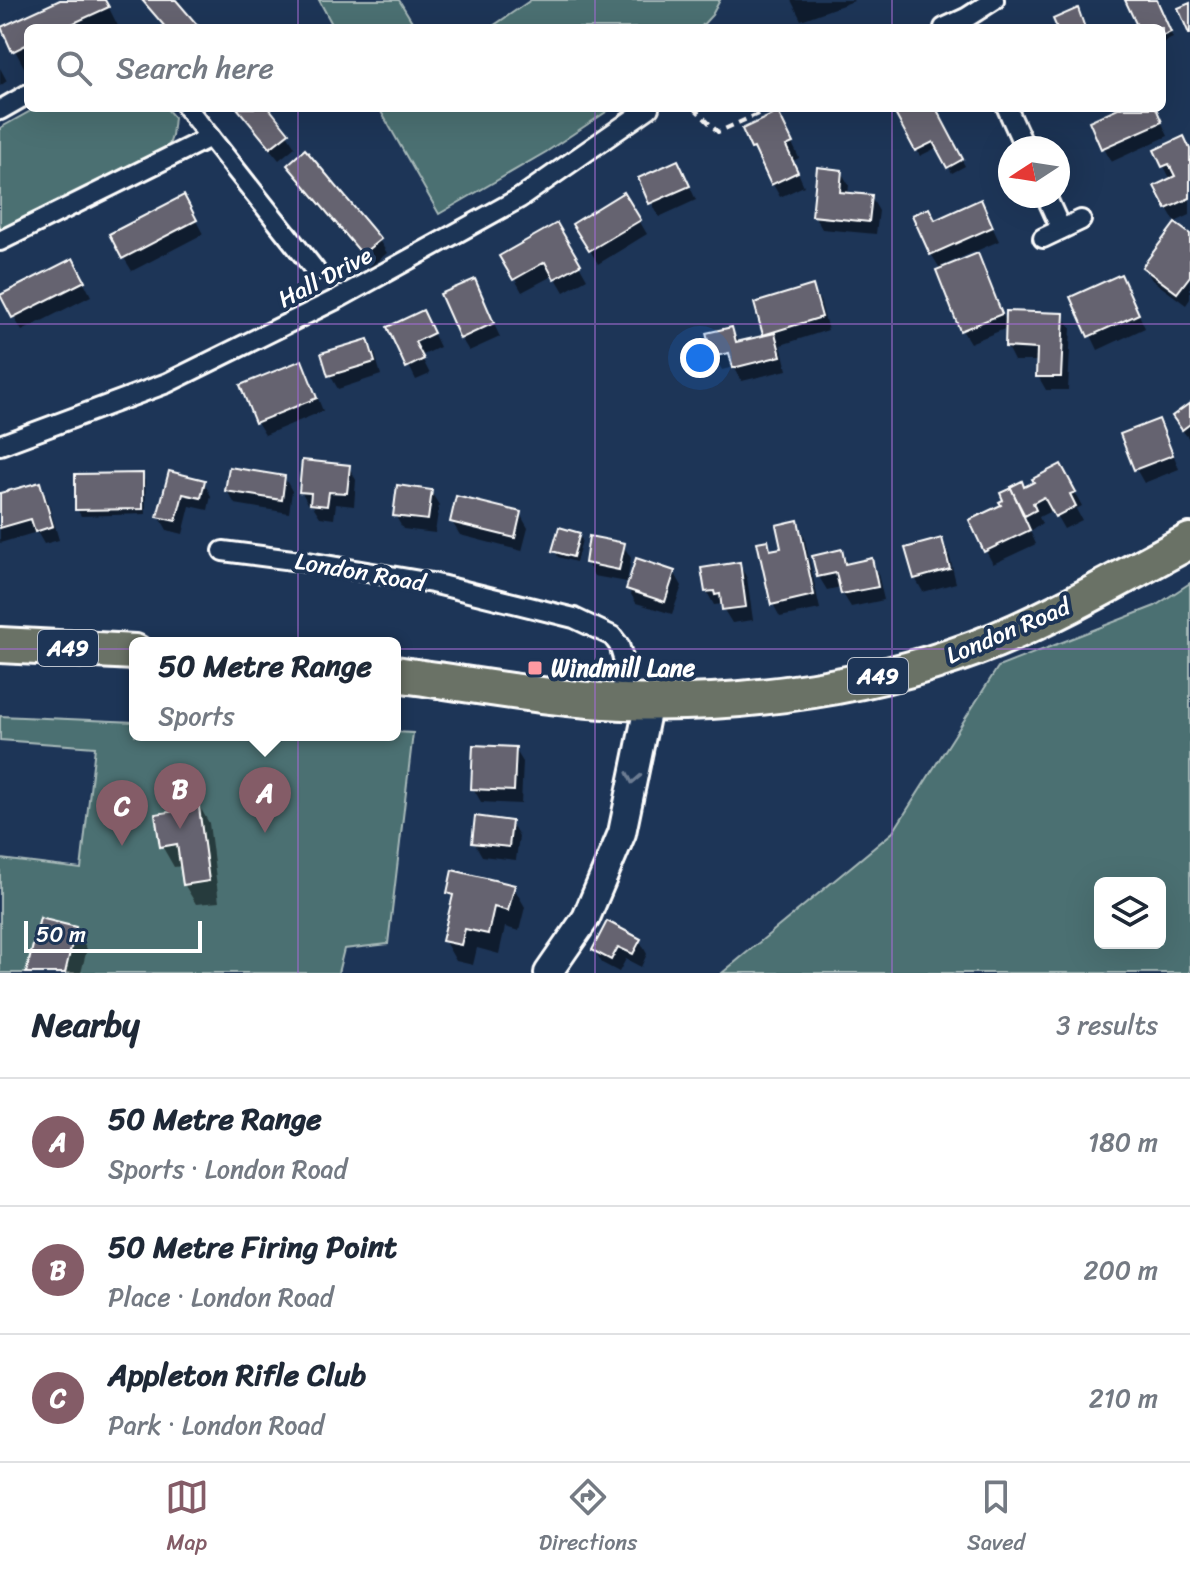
<!DOCTYPE html>
<html lang="en">
<head>
<meta charset="utf-8">
<style>
  body { margin:0; font-family:Sriracha,sans-serif; background:#f2f2f3; color:#1f2937 }
  .controls { position:absolute; right:24px; bottom:24px; display:grid; overflow:hidden; border-radius:12px; box-shadow:0 8px 32px #0002 }
  .controls button { width:72px; height:72px; display:grid; place-items:center; padding:0; border:0; border-bottom:2px solid #e0e1e3; background:#fff; color:#1f2937; font:40px sans-serif }
  .compass { position:absolute; left:998px; top:136px; width:72px; height:72px; border-radius:50%; background:#fff; box-shadow:0 8px 32px #0002; rotate:258deg }
  .scale { position:absolute; left:24px; bottom:20px; width:178px; box-sizing:border-box; padding-left:8px; border:4px solid #fff; border-top:0; font-size:22px; line-height:28px; white-space:nowrap; color:#fff; -webkit-text-stroke:6px #1d3557; paint-order:stroke }
  .you { position:absolute; left:700px; top:358px; width:28px; height:28px; margin:-20px; border:6px solid #fff; border-radius:50%; background:#1a73e8; box-shadow:0 0 0 12px #1a73e833 }
  .badge { display:grid; place-items:center; width:52px; height:52px; border-radius:50%; background:#845c67; color:#fff; font-size:26px; font-weight:700 }
  .pin { position:absolute; translate:-50% -66px; filter:drop-shadow(0 2px 4px #0008) }
  .pin::after { content:''; position:absolute; top:42px; width:28px; height:24px; background:inherit; clip-path:polygon(0 0,100% 0,50% 100%) }
  .popup { position:absolute; left:129px; top:637px; width:272px; height:104px; box-sizing:border-box; display:grid; place-content:center; border-radius:12px; background:#fff; filter:drop-shadow(0 2px 6px #0005); font-size:26px; white-space:nowrap; color:#747a83 }
  .popup b { font-size:30px; color:#1f2937 }
  .popup::after { content:''; position:absolute; left:50%; top:100%; margin-left:-16px; border:16px solid transparent; border-top-color:#fff }
  .list { margin:0; padding:0; list-style:none }
  h2 { display:flex; justify-content:space-between; align-items:center; height:104px; margin:0; padding:0 32px; font-size:34px }
  h2 small { font-size:26px; font-weight:400; color:#747a83 }
  .list li { display:grid; grid-template-columns:52px 1fr auto; gap:24px; align-items:center; box-sizing:border-box; height:128px; padding:0 32px; border-top:2px solid #e0e1e3 }
  .list b { display:block; font-size:30px; white-space:nowrap }
  .list p { margin:0; font-size:26px; white-space:nowrap; color:#747a83 }
  .list em { font-size:26px; font-style:normal; color:#747a83 }
  .icon { flex:none; width:44px; height:44px; fill:none; stroke:currentColor; stroke-width:2; stroke-linecap:round; stroke-linejoin:round }
  .map { position:relative; flex:none; width:1190px; height:973px; overflow:hidden }
  .search { position:absolute; background:#fff; box-shadow:0 8px 32px #0002; left:24px; right:24px; top:24px; height:88px; display:flex; align-items:center; gap:20px; box-sizing:border-box; padding:0 28px; border-radius:12px; color:#747a83; font-size:30px }
  .sheet { height:488px; background:#fff }
  nav { display:flex; justify-content:space-around; align-items:center; box-sizing:border-box; height:112px; border-top:2px solid #e0e1e3; background:#fff; font-size:22px; color:#747a83 }
  nav a { display:grid; justify-items:center; gap:4px }
  nav .on { color:#845c67 }
  .map>svg:first-child { display:block }
  .green { fill:#4c7072; stroke:#a6b8b8; stroke-width:2; fill-rule:evenodd }
  .shadow { fill:#0007 }
  .building { fill:#65646f; stroke:#fff; stroke-width:2 }
  .lines { fill:none; stroke-linecap:round; stroke-linejoin:round }
  .street-casing { stroke:#fff; stroke-width:24 }
  .secondary-casing { stroke:#fff; stroke-width:32 }
  .highway-casing { stroke:#fff; stroke-width:40 }
  .path { stroke:#fff; stroke-width:4; stroke-dasharray:8 6; stroke-linecap:butt }
  .street { stroke:#1d3557; stroke-width:18 }
  .secondary { stroke:#1d3557; stroke-width:26 }
  .highway { stroke:#6a7266; stroke-width:34 }
  .oneway { stroke:#6c7c92 }
  .grid { fill:none; stroke:#a36bd2; stroke-width:2; stroke-opacity:0.55 }
  .poi-dot { fill:#ff9aa2; stroke:#1d3557; stroke-width:3 }
  .labels { text-anchor:middle; stroke-width:8; stroke-linejoin:round; paint-order:stroke }
  .shield { fill:#1d3557; stroke:#bbc2cd; stroke-width:2 }
  .shield-label { font-size:22px; font-weight:bold; fill:#fff }
  .street-label { font-size:24px; fill:#fff; stroke:#1d3557 }
  .poi-label { font-size:24px; font-weight:bold; fill:#fff; stroke:#1d3557; text-anchor:start }
</style>
</head>
<body>
<div class="map">
<svg width="1190" height="973" viewBox="0 0 1190 973">
  <rect width="100%" height="100%" fill="#1d3557"/>
  <filter id="ink" filterUnits="userSpaceOnUse"><feTurbulence type="fractalNoise" baseFrequency=".0125" numOctaves="2"/><feDisplacementMap in="SourceGraphic" scale="16" xChannelSelector="R" yChannelSelector="G"/><feConvolveMatrix kernelMatrix="1 2 1 2 8 2 1 2 1" color-interpolation-filters="sRGB"/></filter>
  <g filter="url(#ink)">
    <g class="green">
      <path d="M319,0H399L416,28H334Z"/>
      <path d="M531,0H720L712,15L700,28H490Z"/>
      <path d="M36,108H166L174,117L172,136L164,160L0,241V128Z"/>
      <path d="M379,108H612L546,152L439,214Z"/>
      <path d="M1190,583V973H722L893,832L998,667L1155,606ZM1160,883V943H1100V883Z"/>
      <path d="M0,716L135,722V735H395V732L413,733L388,944L344,949L338,973H65L40,918L26,973H0V859L81,869L95,747L0,740ZM198,801L209,881L183,884L177,844L160,846L156,814L177,811Z"/>
    </g>
    <g class="shadow">
      <path d="M64,0H105L119,28H28V70L26,71L3,28Z"/>
      <path d="M141,0H181L177,3L198,28H165Z"/>
      <path d="M791,0H853L854,1L801,20Z"/>
      <path d="M1127,0H1156L1173,38L1162,43V28H1140Z"/>
      <path d="M0,68L7,81L0,86Z"/>
      <path d="M236,108H266L287,134L295,147L279,160Z"/>
      <path d="M894,108H934L965,166L952,173L938,147L920,156Z"/>
      <path d="M1123,108H1155L1168,136L1111,162L1091,122Z"/>
      <path d="M785,128L799,158L793,161L804,186L780,197L753,148Z"/>
      <path d="M1156,151H1190V215L1175,222L1167,208L1171,180Z"/>
      <path d="M289,166L379,240L387,253L371,267L297,179Z"/>
      <path d="M841,172L849,185L848,195L871,197L879,211L876,234L822,229L814,215Z"/>
      <path d="M685,176L696,200L659,217L640,179Z"/>
      <path d="M624,195L647,234L598,264L575,224Z"/>
      <path d="M980,201L999,241L942,266L943,269L977,256L985,269L1007,325L1063,315L1071,328L1068,390H1046L1038,376V361H1014L1007,347V328L970,343L962,330L941,270L931,254L935,222Z"/>
      <path d="M191,211L203,234L132,271L124,258Z"/>
      <path d="M557,226L587,279L564,292L554,275L522,292L502,256Z"/>
      <path d="M1190,236V299L1186,305L1152,280L1144,267Z"/>
      <path d="M80,274L91,296L22,331L2,296Z"/>
      <path d="M474,281L500,337L469,351L461,338Z"/>
      <path d="M812,287L820,301L828,330L781,345L787,370L742,381L734,367L722,370L714,357L708,334L731,329L740,343L766,337L756,305Z"/>
      <path d="M1128,290L1145,328L1098,350L1073,298Z"/>
      <path d="M430,326L440,347L421,356L430,374L416,380L390,328Z"/>
      <path d="M367,341L375,354L381,375L338,389L330,375Z"/>
      <path d="M301,363L309,376L323,411L265,435L257,422Z"/>
      <path d="M1190,405V440L1182,430Z"/>
      <path d="M1158,422L1166,435L1179,469L1144,483L1136,469L1123,435Z"/>
      <path d="M349,467L356,480L354,506L336,504L334,519L320,517L313,506L309,505L301,491Z"/>
      <path d="M170,474L204,482L211,496L208,510L190,506L183,534L167,530L159,516Z"/>
      <path d="M142,475L145,481L146,514L81,516L77,509Z"/>
      <path d="M284,477L292,491L289,513L235,504L227,491Z"/>
      <path d="M1068,480L1082,506L1076,509L1082,520L1064,529L1053,510L1039,517L1042,524L1030,531L1036,544L993,564L986,551L1006,501L1003,494Z"/>
      <path d="M39,484L47,498L59,540L44,544L37,532L0,543V496Z"/>
      <path d="M431,492L439,505L435,533L403,529L395,515Z"/>
      <path d="M520,514L528,528L522,551L460,535L452,522Z"/>
      <path d="M797,522L804,536L820,609L780,617L773,604L767,542L773,552L784,549Z"/>
      <path d="M578,534L582,540L576,562L558,557L555,551Z"/>
      <path d="M941,540L949,554L956,583L923,592L915,578Z"/>
      <path d="M623,545L631,558L627,582L594,576L587,563Z"/>
      <path d="M841,551L849,565L871,560L878,574L884,600L851,607L843,594L841,587L827,590L819,577Z"/>
      <path d="M739,564L747,578L753,620L732,623L724,610L723,604L714,605L707,592Z"/>
      <path d="M674,572L682,586L672,614L636,603L628,589Z"/>
      <path d="M515,749L523,762L521,804L481,802L473,788Z"/>
      <path d="M197,802L209,823L219,902L196,904L184,884L182,866L174,867L162,846Z"/>
      <path d="M511,822L519,836L516,860L482,856L474,842Z"/>
      <path d="M513,886L525,907L519,931L505,927L499,954L477,948L473,965L456,961L444,940L454,901L449,893Z"/>
      <path d="M75,928L87,949L81,973H29Z"/>
      <path d="M640,941L647,954L641,967L626,959L619,972L602,963L594,949Z"/>
    </g>
    <g class="building">
      <path d="M60,0H105L109,7L63,28H28V44L12,52L1,27Z"/>
      <path d="M142,0H176L200,28H166Z"/>
      <path d="M1125,0H1157L1171,32L1162,36V28H1138Z"/>
      <path d="M1190,3V34H1189L1178,8Z"/>
      <path d="M1078,8L1085,28H1057L1053,19Z"/>
      <path d="M237,108H269L289,133L270,148Z"/>
      <path d="M892,108H936L963,159L947,168L933,142L915,151Z"/>
      <path d="M1118,108H1156L1162,122L1101,149L1089,121Z"/>
      <path d="M778,112L793,143L786,146L798,172L771,185L754,148L751,149L742,129Z"/>
      <path d="M1184,136L1190,149V198L1166,209L1154,186L1175,176L1169,164L1162,167L1154,150Z"/>
      <path d="M305,149L381,239L362,254L287,165Z"/>
      <path d="M678,160L690,186L649,204L638,178Z"/>
      <path d="M817,167L842,170L840,192L872,195L869,222L812,216Z"/>
      <path d="M624,192L641,220L589,251L572,224Z"/>
      <path d="M184,195L197,220L122,259L109,234Z"/>
      <path d="M981,199L993,227L930,255L912,215L929,208L935,220Z"/>
      <path d="M557,223L581,264L554,279L545,262L513,280L499,256Z"/>
      <path d="M1175,223L1190,234V276L1177,293L1142,267Z"/>
      <path d="M978,253L1002,314L960,331L936,270Z"/>
      <path d="M73,258L85,281L12,318L0,295Z"/>
      <path d="M1121,274L1139,314L1088,337L1070,297Z"/>
      <path d="M475,279L494,323L460,339L440,294Z"/>
      <path d="M813,285L822,317L763,335L754,303Z"/>
      <path d="M423,310L434,333L415,342L424,359L406,368L387,327Z"/>
      <path d="M1006,311L1064,313L1061,377H1036L1037,349L1005,347Z"/>
      <path d="M732,327L736,342L775,333L781,356L733,368L729,353L712,357L706,333Z"/>
      <path d="M368,339L375,362L328,376L321,353Z"/>
      <path d="M302,360L317,398L255,423L240,385Z"/>
      <path d="M1190,403V424L1182,430L1172,416Z"/>
      <path d="M1159,419L1173,455L1134,470L1120,434Z"/>
      <path d="M302,460L350,465L347,493L329,492L327,506L310,504L311,493L299,492Z"/>
      <path d="M1061,464L1076,492L1070,494L1076,506L1055,517L1044,497L1033,503L1036,510L1025,516L1010,487L1022,481L1024,487L1034,482L1032,479Z"/>
      <path d="M229,467L285,476L282,500L225,491Z"/>
      <path d="M169,471L205,480L201,498L183,494L176,521L157,517Z"/>
      <path d="M143,473V509L75,510V474Z"/>
      <path d="M40,482L53,526L35,532L31,519L0,528V493Z"/>
      <path d="M397,485L432,490L428,520L393,516Z"/>
      <path d="M1011,488L1030,530L984,552L969,520L1001,505L999,502L1003,500L1000,493Z"/>
      <path d="M456,496L521,512L515,538L450,522Z"/>
      <path d="M798,520L814,595L771,605L757,542L768,540L770,550L781,548L776,525Z"/>
      <path d="M559,527L580,533L573,557L552,551Z"/>
      <path d="M589,536L625,543L619,570L585,563Z"/>
      <path d="M942,538L950,569L914,579L905,548Z"/>
      <path d="M842,549L845,564L872,558L878,587L841,594L836,573L817,577L812,556Z"/>
      <path d="M636,558L675,571L665,602L626,589Z"/>
      <path d="M740,562L746,607L722,610L720,594L715,595L714,591L705,592L701,568Z"/>
      <path d="M473,745L516,747L514,791L471,789Z"/>
      <path d="M198,800L209,881L183,885L177,844L160,847L155,814L177,811L176,803Z"/>
      <path d="M475,816L512,821L509,847L472,843Z"/>
      <path d="M452,870L515,885L508,911L494,907L488,934L465,929L461,945L442,941L453,895L447,893Z"/>
      <path d="M40,918L76,927L65,973H26Z"/>
      <path d="M607,921L641,939L633,954L618,947L611,960L592,950Z"/>
    </g>
    <g class="lines">
      <g class="street-casing">
        <g id="street">
          <path d="M944,28L966,18L994,0"/>
          <path d="M1007,108L1025,148"/>
          <path d="M0,110L28,94"/>
          <path d="M210,137L315,270"/>
          <path d="M1046,196L1061,229"/>
          <path d="M1043,238L1081,220"/>
          <path d="M0,241L210,137L187,108"/>
          <path d="M0,445L167,383L339,298L520,198L649,108"/>
          <path d="M223,551L308,562L432,583L574,618L612,636L619,645L623,658L622,702"/>
        </g>
      </g>
      <g class="secondary-casing">
        <path id="secondary" d="M548,973L586,918L622,833L649,702"/>
      </g>
      <g class="highway-casing">
        <g id="highway">
          <path d="M0,645L135,652"/>
          <path d="M395,674C471,684 547,699 623,702C747,706 881,687 996,640C1063,612 1126,575 1190,541"/>
        </g>
      </g>
      <path class="path" d="M694,108L718,132L771,108"/>
      <use href="#street" class="street"/>
      <use href="#secondary" class="secondary"/>
      <use href="#highway" class="highway"/>
    </g>
    <defs><path id="oneway-chevron" d="M-2-3.5L2.5 0L-2 3.5" fill="none" stroke-width="1.6" stroke-linecap="round" stroke-linejoin="round" transform="scale(2)"/></defs>
    <use class="oneway" href="#oneway-chevron" transform="translate(633 778) rotate(102)"/>
  </g>
  <path class="grid" d="M298,0V28M595,0V28M892,0V28M298,108V973M595,108V973M892,108V973M0,324H1190M0,649H1190"/>
  <rect class="poi-dot" x="527" y="660" width="16" height="16" rx="4"/>
  <g class="labels">
    <g class="shield">
      <rect x="38" y="630" width="60" height="36" rx="6"/>
      <rect x="848" y="658" width="60" height="36" rx="6"/>
    </g>
    <g class="shield-label">
      <text x="68" y="656">A49</text>
      <text x="878" y="684">A49</text>
    </g>
    <g class="street-label">
      <text transform="translate(325 277) rotate(-28)" y="8">Hall Drive</text>
      <text transform="translate(360 572) rotate(10)" y="8">London Road</text>
      <text transform="translate(1008 631) rotate(-23)" y="8">London Road</text>
    </g>
    <g class="poi-label">
      <text x="551" y="676">Windmill Lane</text>
    </g>
  </g>
</svg>
<div class="controls">
<button><svg class="icon" aria-label="layers" viewBox="0 0 24 24"><path d="M12 4l9 5-9 5-9-5zM3 14l9 5 9-5"/></svg></button>
</div>
<svg class="compass" viewBox="-18 -18 36 36"><path d="M0-13l5 13h-10z" fill="#e53935"/><path d="M0 13l5-13h-10z" fill="#747a83"/></svg>
<div class="scale">50 m</div>
<div class="you"></div>
<div class="pin badge" style="left:265px;top:833px">A</div>
<div class="popup"><b>50 Metre Range</b>Sports</div>
<div class="pin badge" style="left:180px;top:829px">B</div>
<div class="pin badge" style="left:122px;top:846px">C</div>
<div class="search"><svg class="icon" aria-label="search" viewBox="0 0 24 24"><circle cx="10" cy="10" r="6"/><path d="M15 15l6 6"/></svg>Search here</div>
</div>
<section class="sheet">
<h2>Nearby<small>3 results</small></h2>
<ul class="list">
<li><span class="badge">A</span><div><b>50 Metre Range</b><p>Sports · London Road</p></div><em>180 m</em></li>
<li><span class="badge">B</span><div><b>50 Metre Firing Point</b><p>Place · London Road</p></div><em>200 m</em></li>
<li><span class="badge">C</span><div><b>Appleton Rifle Club</b><p>Park · London Road</p></div><em>210 m</em></li>
</ul>
</section>
<nav>
<a class="on"><svg class="icon" aria-label="map" viewBox="0 0 24 24"><path d="M3 6l6-2 6 2 6-2v14l-6 2-6-2-6 2zM9 4v14M15 6v14"/></svg>Map</a>
<a><svg class="icon" aria-label="directions" viewBox="0 0 24 24"><path d="M12 3l9 9-9 9-9-9zM9 14v-3h6M13 9l2 2-2 2"/></svg>Directions</a>
<a><svg class="icon" aria-label="saved" viewBox="0 0 24 24"><path d="M7 4h10v16l-5-4-5 4z"/></svg>Saved</a>
</nav>
</body>
</html>
